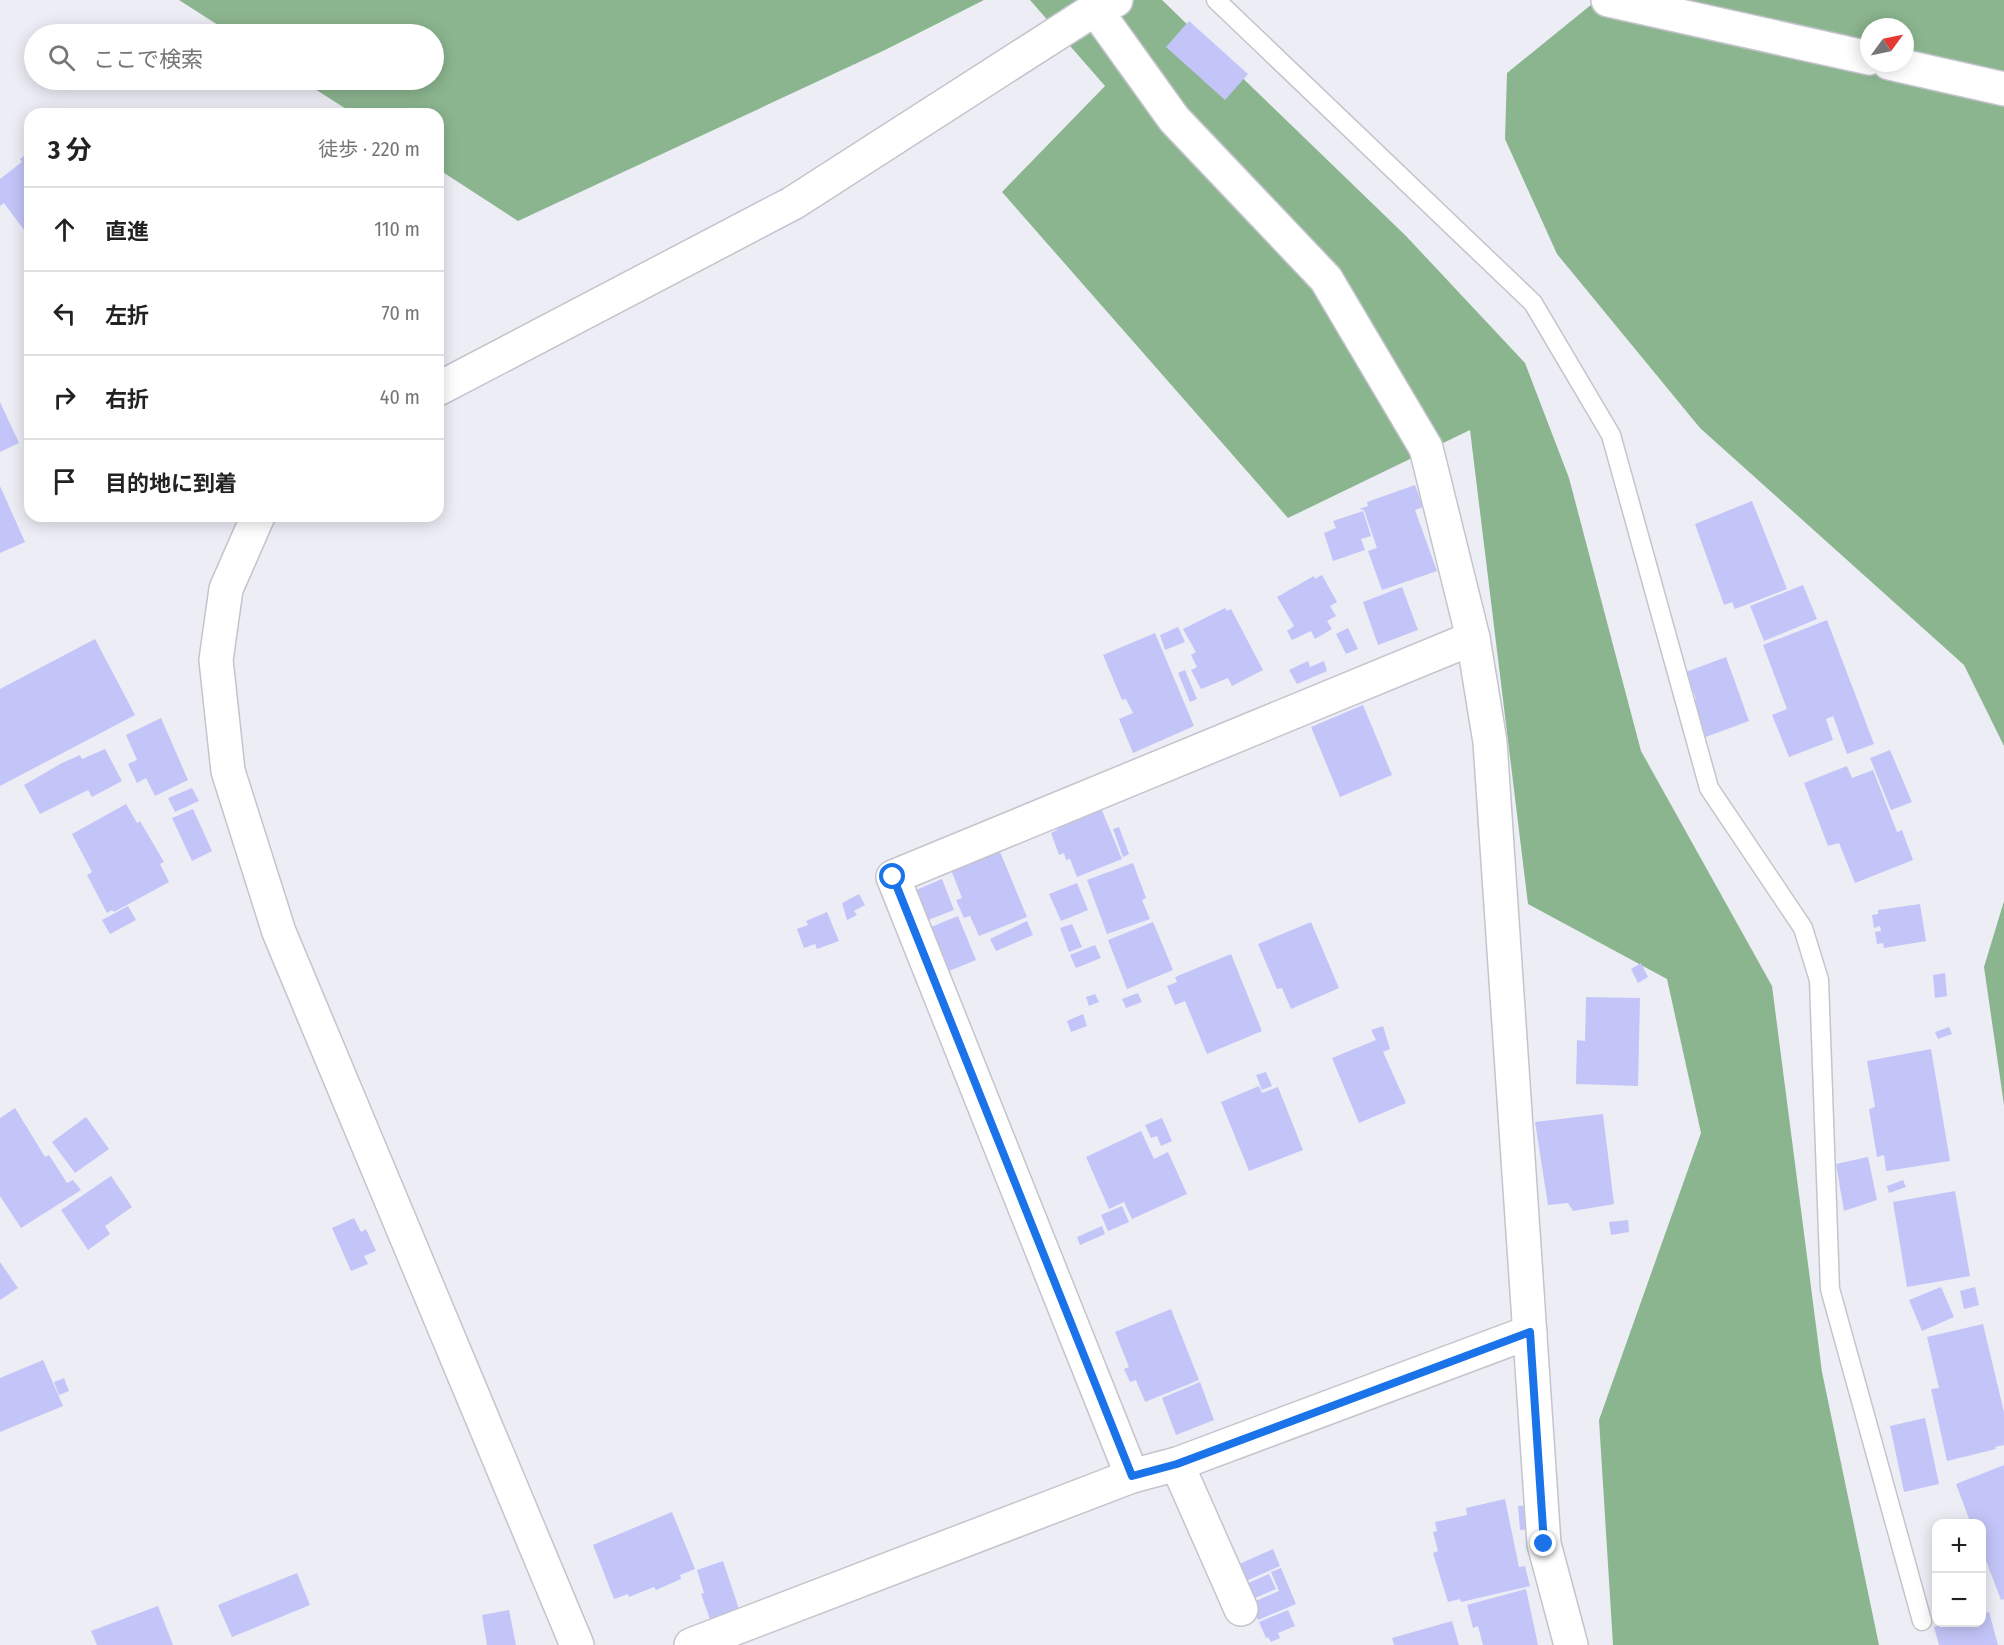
<!DOCTYPE html>
<html lang="ja">
<head>
<meta charset="utf-8">
<style>
  body { margin:0; font-family:"Fira Sans Condensed","Noto Sans JP",sans-serif; background:#f6f6f6; color:#222 }
  .controls { position:absolute; right:18px; bottom:18px; display:grid; overflow:hidden; border-radius:12px; box-shadow:0 3px 15px #0003 }
  .controls button { width:54px; height:54px; display:grid; place-items:center; padding:0; border:0; border-bottom:2px solid #e0e0e0; background:#fff; color:#222; font:30px sans-serif }
  .compass { position:absolute; left:1860px; top:18px; width:54px; height:54px; border-radius:50%; background:#fff; box-shadow:0 3px 15px #0003; rotate:57deg }
  .stop { position:absolute; width:18px; height:18px; margin:-14px; border:4px solid #1a73e8; border-radius:50%; background:#fff }
  .stop.end { background:#1a73e8; border-color:#fff; box-shadow:0 2px 6px #0008 }
  .list { margin:0; padding:0; list-style:none }
  h2 { display:flex; justify-content:space-between; align-items:center; height:78px; margin:0; padding:0 24px; font-size:26px }
  h2 small { font-size:20px; font-weight:400; color:#767676 }
  .list li { display:grid; grid-template-columns:39px 1fr auto; gap:18px; align-items:center; box-sizing:border-box; height:84px; padding:0 24px; border-top:2px solid #e0e0e0 }
  .list b { display:block; font-size:22px; white-space:nowrap }
  .list em { font-size:20px; font-style:normal; color:#767676 }
  .icon { flex:none; width:33px; height:33px; fill:none; stroke:currentColor; stroke-width:2; stroke-linecap:round; stroke-linejoin:round }
  .map { position:relative; flex:none; width:2004px; height:1645px; overflow:hidden }
  .search { position:absolute; background:#fff; box-shadow:0 3px 15px #0003; left:24px; top:24px; width:420px; height:66px; display:flex; align-items:center; gap:15px; box-sizing:border-box; padding:0 21px; border-radius:33px; color:#767676; font-size:22px }
  .panel { position:absolute; background:#fff; box-shadow:0 3px 15px #0003; left:24px; top:108px; width:420px; height:414px; border-radius:18px }
  .map>svg:first-child { display:block }
  .forest { fill:#8bb58f; fill-rule:evenodd }
  .building { fill:#c3c5f8 }
  .lines { fill:none; stroke-linecap:round; stroke-linejoin:round }
  .lane-casing { stroke:#c4c4cd; stroke-width:21 }
  .street-casing { stroke:#c4c4cd; stroke-width:36 }
  .secondary-casing { stroke:#c4c4cd; stroke-width:36 }
  .lane { stroke:#fff; stroke-width:18 }
  .street { stroke:#fff; stroke-width:33 }
  .secondary { stroke:#fff; stroke-width:33 }
  .route { stroke:#1a73e8; stroke-width:8 }
</style>
</head>
<body>
<div class="map">
<svg width="2004" height="1645" viewBox="0 0 2004 1645">
  <rect width="100%" height="100%" fill="#ededf6"/>
  <g class="forest">
    <path d="M179,0H984L885,50L518,221L438,169V114H354L301,80H434V34H232Z"/>
    <path d="M1030,0H1162L1406,236L1525,363L1569,478L1641,751L1772,986L1822,1372L1879,1645H1613L1599,1420L1701,1133L1667,979L1528,904L1470,430L1288,518L1002,192L1105,86Z"/>
    <path d="M1597,0H2004V746L1964,665L1700,428L1557,254L1505,139L1507,73ZM1869,27H1905V63H1869Z"/>
    <path d="M2004,901V1105L1984,967Z"/>
  </g>
  <g class="building">
    <path d="M1189,21L1248,74L1225,100L1166,47Z"/>
    <path d="M30,151V238L4,203L0,206V179L22,162L20,159Z"/>
    <path d="M0,402L19,443L0,452Z"/>
    <path d="M1415,485L1423,507L1415,510L1437,571L1382,590L1368,551L1377,548L1364,510L1359,509L1368,506L1367,502Z"/>
    <path d="M0,486L25,542L0,553Z"/>
    <path d="M1752,501L1787,589L1735,609L1732,602L1724,605L1695,524Z"/>
    <path d="M1363,511L1371,536L1361,539L1365,550L1333,561L1324,533L1336,528L1333,521Z"/>
    <path d="M1322,575L1337,602L1330,606L1336,616L1327,621L1332,629L1315,639L1311,631L1292,640L1287,631L1294,626L1277,597L1314,576L1315,579Z"/>
    <path d="M1803,585L1817,619L1764,641L1750,606Z"/>
    <path d="M1402,587L1418,630L1378,645L1363,602Z"/>
    <path d="M1225,608L1227,611L1231,609L1263,670L1232,686L1228,678L1201,689L1191,670L1197,667L1191,655L1196,652L1183,629Z"/>
    <path d="M1827,620L1874,744L1847,754L1833,716L1826,719L1833,740L1789,757L1772,715L1787,709L1763,645Z"/>
    <path d="M1178,627L1185,642L1165,650L1160,635Z"/>
    <path d="M1348,628L1358,649L1346,654L1336,634Z"/>
    <path d="M1155,633L1194,726L1133,753L1119,719L1133,713L1126,699L1122,700L1103,655Z"/>
    <path d="M95,639L135,715L0,786V689Z"/>
    <path d="M1726,657L1749,721L1703,738L1690,702L1696,699L1686,672Z"/>
    <path d="M1308,661L1310,667L1324,661L1327,671L1297,684L1289,670Z"/>
    <path d="M1185,670L1197,699L1190,702L1178,673Z"/>
    <path d="M1363,705L1392,775L1340,797L1311,727Z"/>
    <path d="M161,718L188,780L155,796L146,778L137,783L128,764L137,760L126,735Z"/>
    <path d="M105,749L122,781L92,797L88,790L40,814L24,785L62,763L80,755L82,759Z"/>
    <path d="M1890,750L1912,802L1891,810L1870,758Z"/>
    <path d="M1847,766L1852,778L1873,770L1897,832L1902,830L1913,860L1855,883L1839,843L1828,846L1804,783Z"/>
    <path d="M192,788L199,801L175,812L168,798Z"/>
    <path d="M126,804L137,823L140,821L164,862L160,864L169,882L114,912L112,910L107,913L87,875L92,872L72,834Z"/>
    <path d="M1101,808L1122,859L1077,877L1070,859L1066,860L1064,853L1059,855L1051,833L1057,830L1056,827Z"/>
    <path d="M193,809L212,851L192,861L172,818Z"/>
    <path d="M1119,827L1129,854L1123,857L1113,829Z"/>
    <path d="M998,847L1027,917L979,936L970,916L964,918L956,900L962,898L950,867Z"/>
    <path d="M1133,863L1146,898L1142,900L1150,919L1107,934L1087,880Z"/>
    <path d="M942,879L954,910L928,920L916,890Z"/>
    <path d="M1077,883L1088,910L1061,921L1049,894Z"/>
    <path d="M859,894L865,905L854,911L857,915L847,920L842,903Z"/>
    <path d="M1920,904L1926,941L1884,948L1883,943L1877,944L1875,932L1881,931L1880,926L1874,928L1872,915L1878,914V910Z"/>
    <path d="M128,906L136,920L110,934L102,920Z"/>
    <path d="M827,912L839,941L817,949L815,944L804,948L797,929L808,925L806,921Z"/>
    <path d="M958,916L976,960L949,971L931,927Z"/>
    <path d="M1027,921L1033,935L996,951L990,939Z"/>
    <path d="M1153,922L1173,970L1127,989L1108,940Z"/>
    <path d="M1311,922L1339,988L1291,1009L1282,988L1277,989L1258,944Z"/>
    <path d="M1072,924L1082,947L1069,952L1060,928Z"/>
    <path d="M1095,945L1101,958L1076,968L1070,955Z"/>
    <path d="M1231,954L1262,1031L1207,1054L1185,1001L1175,1005L1167,986L1177,982L1175,977Z"/>
    <path d="M1641,963L1648,977L1638,983L1631,969Z"/>
    <path d="M1945,973L1947,996L1935,998L1933,975Z"/>
    <path d="M1138,993L1142,1002L1126,1008L1122,999Z"/>
    <path d="M1095,994L1099,1002L1089,1006L1086,997Z"/>
    <path d="M1586,997L1640,998L1638,1086L1576,1084L1577,1040L1585,1041Z"/>
    <path d="M1083,1014L1087,1026L1071,1032L1067,1021Z"/>
    <path d="M1383,1026L1390,1049L1383,1052L1406,1103L1359,1123L1332,1058L1376,1040L1371,1030Z"/>
    <path d="M1949,1027L1952,1034L1938,1039L1935,1032Z"/>
    <path d="M1931,1049L1950,1161L1886,1171L1884,1155L1877,1157L1869,1109L1875,1107L1867,1061Z"/>
    <path d="M1266,1072L1272,1086L1262,1090L1256,1075Z"/>
    <path d="M1259,1086L1262,1093L1278,1087L1303,1150L1249,1171L1221,1102Z"/>
    <path d="M15,1108L45,1157L49,1155L67,1183L73,1180L81,1190L21,1228L0,1196V1118Z"/>
    <path d="M1603,1114L1614,1204L1573,1211L1568,1203L1548,1205L1535,1122Z"/>
    <path d="M86,1117L109,1149L75,1173L52,1142Z"/>
    <path d="M1162,1118L1172,1141L1161,1146L1157,1136L1151,1138L1145,1125Z"/>
    <path d="M1141,1131L1154,1159L1168,1152L1187,1194L1132,1219L1124,1202L1109,1209L1086,1157Z"/>
    <path d="M1868,1157L1877,1200L1844,1211L1836,1164Z"/>
    <path d="M111,1176L132,1207L105,1226L110,1234L88,1250L61,1210Z"/>
    <path d="M1903,1180L1906,1187L1889,1193L1887,1186Z"/>
    <path d="M1955,1191L1970,1276L1907,1287L1893,1202Z"/>
    <path d="M1122,1206L1129,1222L1108,1231L1101,1215Z"/>
    <path d="M354,1218L361,1232L366,1229L376,1251L364,1256L368,1264L351,1271L332,1228Z"/>
    <path d="M1628,1220L1629,1232L1611,1235L1609,1222Z"/>
    <path d="M1102,1226L1105,1234L1080,1245L1077,1237Z"/>
    <path d="M0,1262L18,1288L0,1300Z"/>
    <path d="M1941,1287L1954,1317L1922,1331L1909,1300Z"/>
    <path d="M1975,1287L1979,1305L1964,1309L1960,1291Z"/>
    <path d="M1171,1309L1199,1380L1145,1402L1136,1380L1130,1382L1124,1369L1129,1367L1115,1332Z"/>
    <path d="M1983,1324L2004,1412V1445L1995,1447L1996,1449L1947,1461L1931,1389L1939,1388L1927,1337Z"/>
    <path d="M43,1360L63,1406L0,1432V1378Z"/>
    <path d="M64,1378L69,1391L59,1395L54,1382Z"/>
    <path d="M1200,1382L1214,1420L1176,1435L1162,1398Z"/>
    <path d="M1925,1418L1939,1484L1904,1492L1890,1426Z"/>
    <path d="M2004,1465V1599L2001,1600L1982,1550V1524H1971L1956,1484Z"/>
    <path d="M1505,1499L1519,1567L1525,1566L1530,1586L1461,1602L1460,1599L1448,1602L1433,1553L1438,1551L1433,1532L1437,1531L1435,1522L1467,1515L1466,1508Z"/>
    <path d="M1532,1505L1534,1529L1520,1530L1518,1506Z"/>
    <path d="M672,1512L695,1569L680,1575L681,1579L656,1590L654,1587L629,1597L628,1594L614,1599L593,1545Z"/>
    <path d="M1273,1549L1280,1566L1244,1582L1237,1565Z"/>
    <path d="M723,1561L740,1612L711,1622L701,1594L704,1593L697,1570Z"/>
    <path d="M1281,1568L1296,1604L1258,1620L1251,1603L1279,1591L1271,1572Z"/>
    <path d="M297,1573L310,1605L232,1637L218,1605Z"/>
    <path d="M1269,1574L1276,1589L1250,1600L1244,1585Z"/>
    <path d="M1526,1589L1538,1645H1483L1478,1626L1473,1628L1467,1605Z"/>
    <path d="M158,1606L173,1645H97L91,1631Z"/>
    <path d="M509,1610L516,1645H487L482,1615Z"/>
    <path d="M1288,1610L1295,1626L1278,1633L1280,1638L1271,1642L1268,1637L1266,1638L1259,1622Z"/>
    <path d="M1989,1612L1998,1645H1939L1934,1627L1951,1622H1982V1614Z"/>
    <path d="M1452,1621L1459,1645H1394L1392,1638Z"/>
  </g>
  <g class="lines">
    <g class="lane-casing">
      <path id="lane" d="M1216,0L1533,303L1611,435L1709,788L1803,928L1819,980L1830,1289L1922,1621"/>
    </g>
    <g class="street-casing">
      <g id="street">
        <path d="M1095,9L1174,119L1326,279L1426,448L1473,638L1490,742L1544,1544L1571,1645"/>
        <path d="M1177,1464L1241,1609"/>
        <path d="M1132,1476L893,877L1473,638"/>
        <path d="M691,1645L1132,1476L1177,1464L1530,1332"/>
      </g>
    </g>
    <g class="secondary-casing">
      <g id="secondary">
        <path d="M1608,0L1869,58"/>
        <path d="M1889,63L2004,89"/>
        <path d="M438,389L793,203L1095,9L1116,0"/>
        <path d="M258,516L226,589L216,660L228,771L279,932L577,1645"/>
      </g>
    </g>
    <use href="#lane" class="lane"/>
    <use href="#street" class="street"/>
    <use href="#secondary" class="secondary"/>
  </g>
  <g class="lines">
    <path class="route" d="M893,877L1132,1476L1177,1464L1530,1332L1544,1544"/>
  </g>
</svg>
<div class="controls">
<button>+</button>
<button>−</button>
</div>
<svg class="compass" viewBox="-18 -18 36 36"><path d="M0-13l5 13h-10z" fill="#e53935"/><path d="M0 13l5-13h-10z" fill="#767676"/></svg>
<div class="stop" style="left:893px;top:877px"></div>
<div class="stop end" style="left:1544px;top:1544px"></div>
<div class="search"><svg class="icon" aria-label="search" viewBox="0 0 24 24"><circle cx="10" cy="10" r="6"/><path d="M15 15l6 6"/></svg>ここで検索</div>
<section class="panel">
<h2>3 分<small>徒歩 · 220 m</small></h2>
<ul class="list">
<li><svg class="icon" aria-label="ahead" viewBox="0 0 24 24"><path d="M12 20V5M6 11l6-6 6 6"/></svg><div><b>直進</b></div><em>110 m</em></li>
<li><svg class="icon" aria-label="left" viewBox="0 0 24 24"><path d="M17 20v-9H6M10 6l-5 5 5 5"/></svg><div><b>左折</b></div><em>70 m</em></li>
<li><svg class="icon" aria-label="right" viewBox="0 0 24 24"><path d="M7 20v-9h11M14 6l5 5-5 5"/></svg><div><b>右折</b></div><em>40 m</em></li>
<li><svg class="icon" aria-label="arrive" viewBox="0 0 24 24"><path d="M6 21V4h12l-3 4 3 4H6"/></svg><div><b>目的地に到着</b></div></li>
</ul>
</section>
</div>
</body>
</html>
